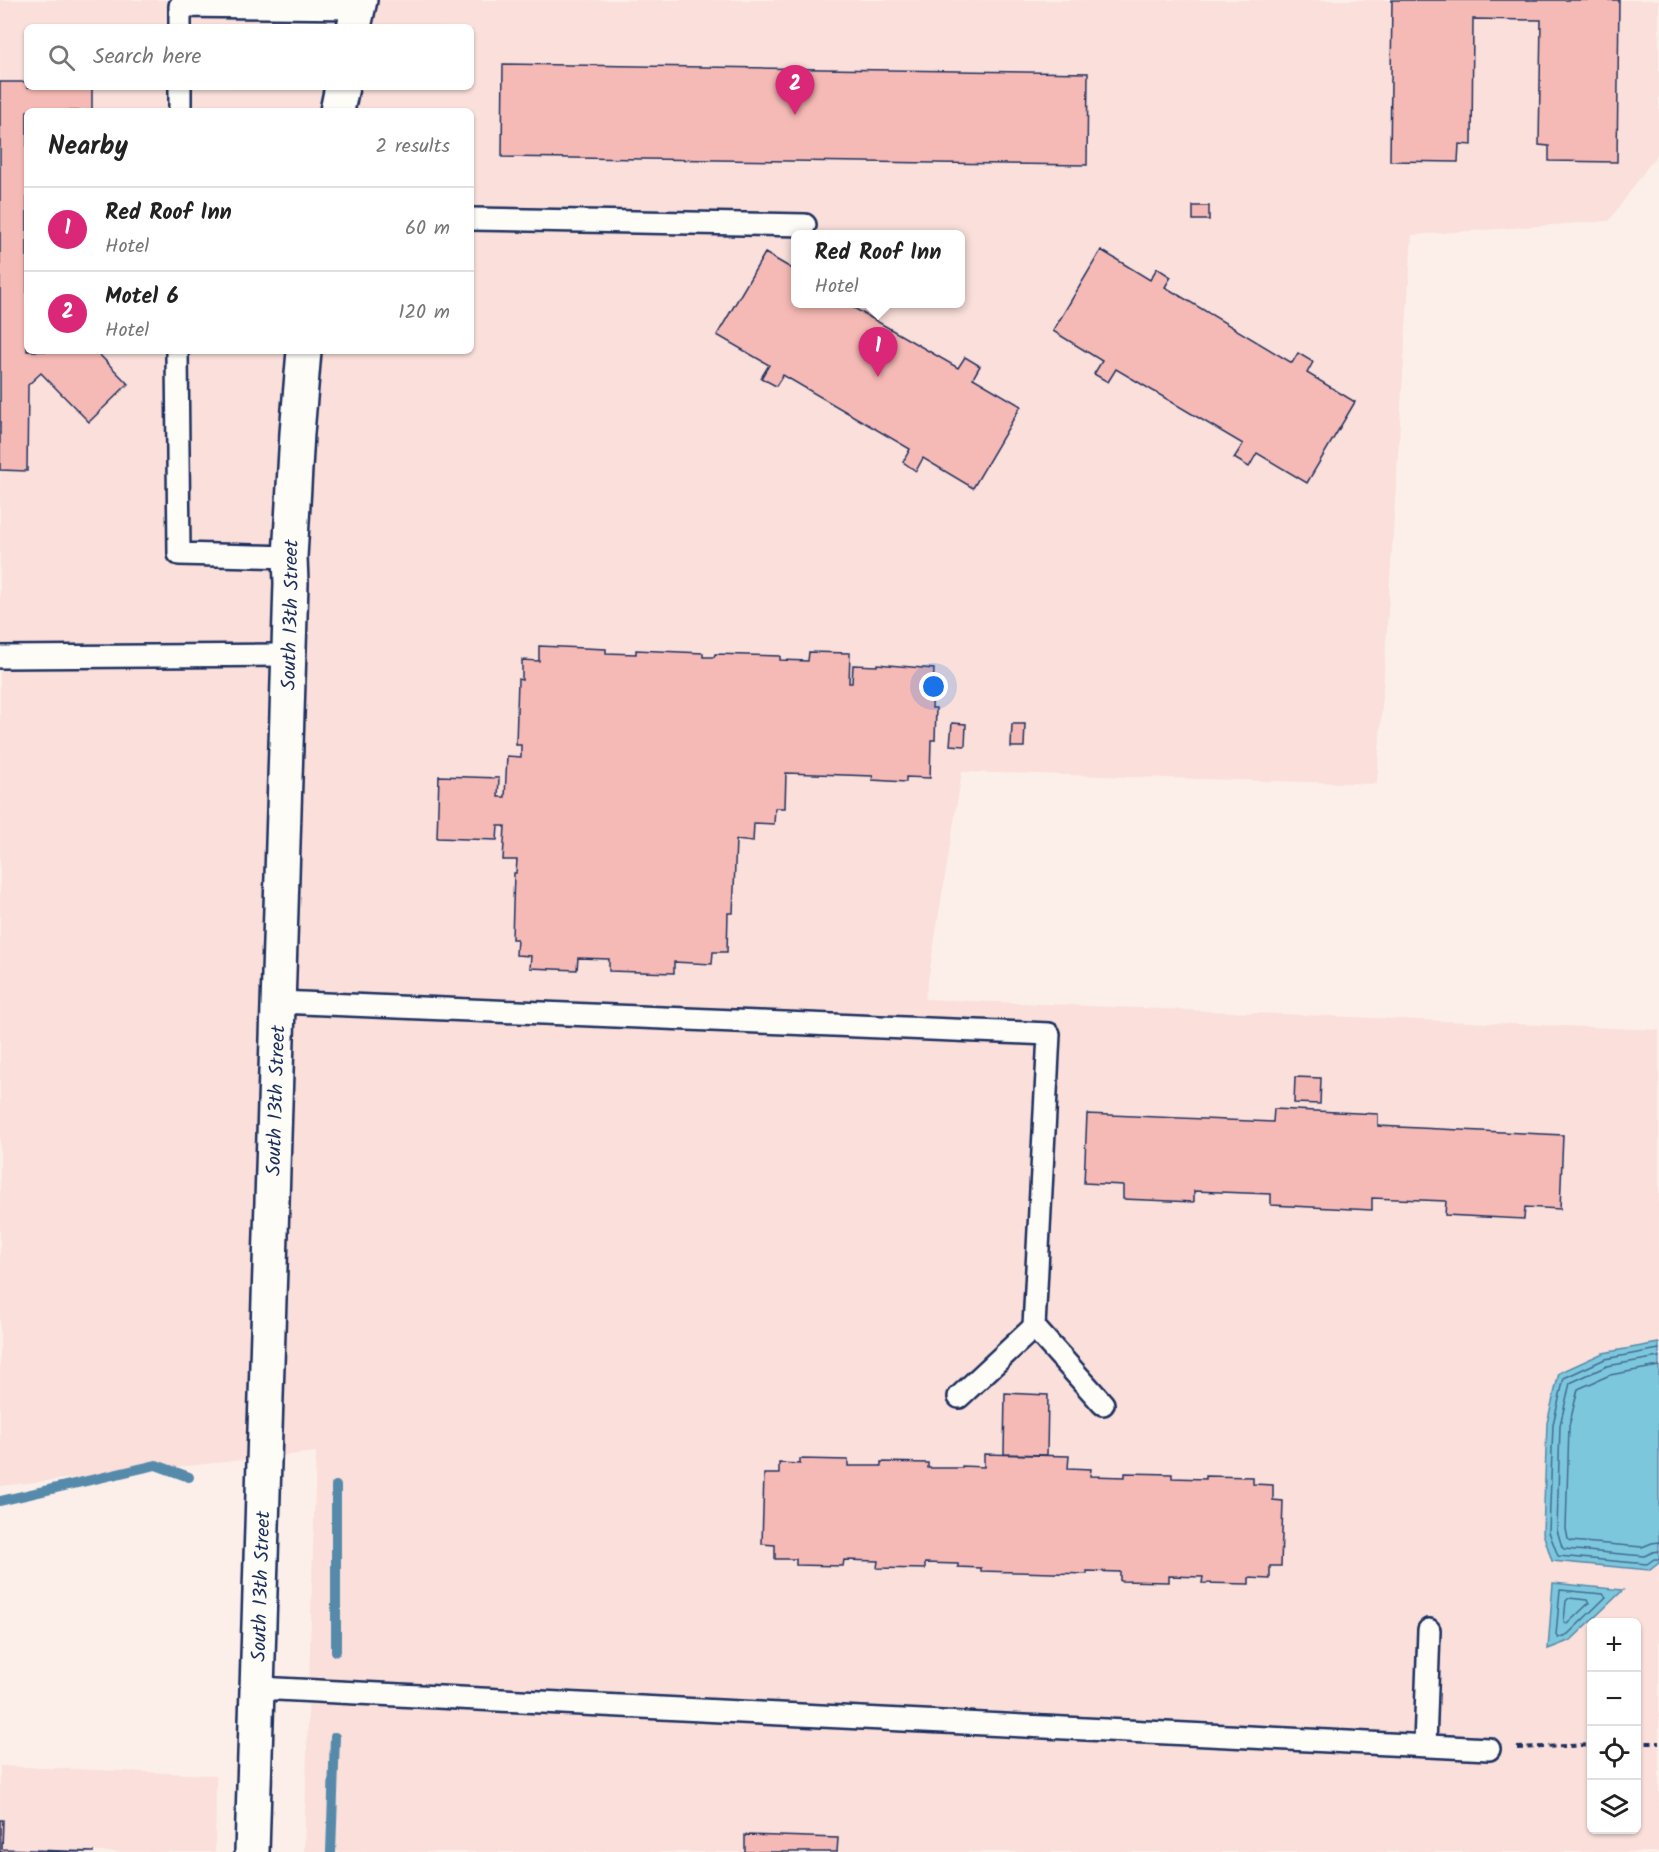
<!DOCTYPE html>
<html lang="en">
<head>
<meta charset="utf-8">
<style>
  body { margin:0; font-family:Kalam,sans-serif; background:#f2f2f2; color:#222 }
  .controls { position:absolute; right:18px; bottom:18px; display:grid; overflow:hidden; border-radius:9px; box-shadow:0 2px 4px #0004 }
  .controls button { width:54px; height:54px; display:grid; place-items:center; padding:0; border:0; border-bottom:2px solid #e0e0e0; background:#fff; color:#222; font:30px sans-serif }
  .you { position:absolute; left:934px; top:687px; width:21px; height:21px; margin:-15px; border:4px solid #fff; border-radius:50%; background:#1a73e8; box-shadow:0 0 0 9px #1a73e833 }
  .badge { display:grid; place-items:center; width:39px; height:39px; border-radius:50%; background:#db2777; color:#fff; font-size:20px; font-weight:700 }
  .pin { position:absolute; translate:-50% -50px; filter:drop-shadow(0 2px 3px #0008) }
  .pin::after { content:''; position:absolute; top:32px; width:21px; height:18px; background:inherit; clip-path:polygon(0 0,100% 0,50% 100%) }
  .popup { position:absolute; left:791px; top:230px; width:174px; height:78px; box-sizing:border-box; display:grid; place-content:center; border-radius:9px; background:#fff; filter:drop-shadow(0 2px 4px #0005); font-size:20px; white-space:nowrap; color:#767676 }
  .popup b { font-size:22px; color:#222 }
  .popup::after { content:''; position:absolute; left:50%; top:100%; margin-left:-12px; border:12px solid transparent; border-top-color:#fff }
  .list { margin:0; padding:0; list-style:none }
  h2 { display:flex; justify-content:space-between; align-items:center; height:78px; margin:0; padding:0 24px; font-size:26px }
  h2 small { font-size:20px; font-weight:400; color:#767676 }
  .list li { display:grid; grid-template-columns:39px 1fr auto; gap:18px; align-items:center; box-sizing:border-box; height:84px; padding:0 24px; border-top:2px solid #e0e0e0 }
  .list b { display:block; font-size:22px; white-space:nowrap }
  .list p { margin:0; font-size:20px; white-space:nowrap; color:#767676 }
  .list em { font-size:20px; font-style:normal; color:#767676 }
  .icon { flex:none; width:33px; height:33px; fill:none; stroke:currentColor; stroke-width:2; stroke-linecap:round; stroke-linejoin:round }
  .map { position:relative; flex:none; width:1659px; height:1852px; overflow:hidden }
  .search { position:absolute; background:#fff; box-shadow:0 2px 4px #0004; left:24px; top:24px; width:450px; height:66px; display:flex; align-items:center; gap:15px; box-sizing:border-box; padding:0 21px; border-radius:9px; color:#767676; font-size:22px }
  .panel { position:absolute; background:#fff; box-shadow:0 2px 4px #0004; left:24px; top:108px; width:450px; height:246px; border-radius:9px }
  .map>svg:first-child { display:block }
  .built { fill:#fadfda; fill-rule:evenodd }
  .water { fill:#7dc7dd; stroke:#568aaa; stroke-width:1.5 }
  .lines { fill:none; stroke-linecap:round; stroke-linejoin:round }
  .shore { stroke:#426c91; stroke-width:1.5 }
  .stream { stroke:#568aaa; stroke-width:10 }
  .building { fill:#f6bab6; stroke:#1b2f5e; stroke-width:1.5 }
  .lane-casing { stroke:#1b2f5e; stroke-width:26 }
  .secondary-casing { stroke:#1b2f5e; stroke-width:38 }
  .path { stroke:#1b2f5e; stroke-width:4; stroke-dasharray:6 4.5; stroke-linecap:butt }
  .lane { stroke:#fdfcf7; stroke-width:21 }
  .secondary { stroke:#fdfcf7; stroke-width:33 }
  .labels { text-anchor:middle; stroke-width:4.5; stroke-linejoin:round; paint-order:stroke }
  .street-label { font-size:20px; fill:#1b2f5e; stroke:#fdfcf7 }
</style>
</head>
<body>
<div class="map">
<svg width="1659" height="1852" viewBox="0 0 1659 1852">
  <rect width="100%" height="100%" fill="#fcefea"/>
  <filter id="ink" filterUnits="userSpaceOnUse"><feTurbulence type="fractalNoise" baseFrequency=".0167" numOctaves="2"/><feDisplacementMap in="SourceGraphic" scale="12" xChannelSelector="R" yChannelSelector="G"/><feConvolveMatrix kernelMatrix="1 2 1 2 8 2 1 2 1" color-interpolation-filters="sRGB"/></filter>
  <g filter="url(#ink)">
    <g class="built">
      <path d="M0,0H1659V151L1609,221L1412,235L1377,784L962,772L925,999L1659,1030V1852H304L316,1452L0,1486ZM27,27H471V87H27ZM27,111H471V351H27ZM796,234H960V304H796ZM1592,1622H1636V1830H1592Z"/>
      <path d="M0,1766L216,1775L215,1852H0Z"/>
    </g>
    <g class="water">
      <path d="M1659,1343V1563L1650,1570L1552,1561L1543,1533L1547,1423L1559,1373L1603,1353Z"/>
      <path d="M1553,1583L1623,1590L1571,1640L1548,1649Z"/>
    </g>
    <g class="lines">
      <g class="shore">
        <path d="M1659,1349L1605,1359L1564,1378L1553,1424L1549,1532L1558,1556L1647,1564L1654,1559H1659"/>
        <path d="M1659,1357L1607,1366L1570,1383L1560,1425L1557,1530L1562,1547L1564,1549L1644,1556L1653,1552L1659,1551"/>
        <path d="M1659,1366L1610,1375L1578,1389L1569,1426L1566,1529L1568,1539L1571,1541L1642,1547L1652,1543L1659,1542"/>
        <path d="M1560,1590L1603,1594L1606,1597L1568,1634L1558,1638L1556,1635Z"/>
        <path d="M1569,1598L1587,1600L1589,1603L1567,1624L1564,1621L1566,1601Z"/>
      </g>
      <g class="stream">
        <path d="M336,1486V1651"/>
        <path d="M0,1501L156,1465L189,1477"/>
        <path d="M331,1852L335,1737"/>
      </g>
    </g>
    <g class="building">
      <path d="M1392,0H1619L1617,162L1549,161V146L1539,145L1541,20L1473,19L1472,145L1459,144L1458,162L1390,161Z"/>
      <path d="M503,64L1088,73L1087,165L502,157Z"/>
      <path d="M0,82H27V87H92V111H27V351H96L128,384L89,422L41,373L28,385L27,471L0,470Z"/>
      <rect x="1193" y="206" width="16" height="14"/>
      <path d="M1101,250L1150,280L1157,268L1171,277L1165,287L1292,363L1298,353L1313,362L1307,373L1355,402L1307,483L1257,453L1249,467L1234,458L1243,444L1116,369L1108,382L1094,374L1102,361L1053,331Z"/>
      <path d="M765,253L796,271V304H847L958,368L965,357L980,366L973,378L1021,406L973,488L923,458L916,471L903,462L910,449L783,375L776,386L761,378L769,365L717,335Z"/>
      <path d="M539,646L606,649V653L636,654V650L703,653V657H714L715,654L780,656V660L808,661L809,652L850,653L849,683H852L853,665L877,666V664L934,669L932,708H936L935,740H931L930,778L906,777V782L872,780L873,776L786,773L785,808H775L774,824L754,823L753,842L736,840L733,913H728L727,952H713L712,964L674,962V973L609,971V959L578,958L577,970L530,968L531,956L516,955L517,939H512L514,873H516L517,860H503L505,826H498L497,840L437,838L439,776L499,778L498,797H505L507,756L521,757V745H516L518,679L522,680V660L539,661Z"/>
      <path d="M952,723L966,724L965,746L950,745Z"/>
      <path d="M1012,724H1025L1024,747H1011Z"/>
      <path d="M1295,1077L1321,1078L1320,1104L1294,1103Z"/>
      <path d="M1274,1109L1378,1114V1126L1563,1135L1560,1209L1525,1207L1524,1219L1445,1215L1446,1201L1372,1198V1210L1271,1205V1194L1194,1191V1202L1123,1199V1185L1084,1183L1087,1114L1273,1122Z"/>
      <path d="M1005,1393L1048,1395L1047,1455L1004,1454Z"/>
      <path d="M984,1454L1069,1456L1068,1468L1091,1469L1090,1476L1125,1477V1473L1172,1474V1478L1206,1479V1476L1253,1477V1484L1273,1485V1500L1283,1501L1281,1566H1270V1579L1249,1578V1584L1202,1583L1203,1577L1169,1576V1582L1120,1581V1572L1087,1571V1574L981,1571V1568L958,1567V1564L925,1563V1569L877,1568L878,1561L844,1560L843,1566L796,1565V1559H775V1545L762,1544L764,1474H779V1463L800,1464V1459L848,1460V1466H881V1462L928,1463V1468H962V1466L984,1467Z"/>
      <path d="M0,1820H3L2,1849L94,1852H0Z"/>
      <path d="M745,1835L838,1838L837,1852H745Z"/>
    </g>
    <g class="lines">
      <g class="lane-casing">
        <g id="lane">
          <path d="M180,27V6L358,8"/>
          <path d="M180,111V87"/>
          <path d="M471,219L805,225"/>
          <path d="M177,351L179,554L290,557"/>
          <path d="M0,657L289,655"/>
          <path d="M278,1002L1049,1034L1034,1327L1103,1404"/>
          <path d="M959,1397L1034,1327"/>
          <path d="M257,1688L1489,1749"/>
          <path d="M1425,1745L1429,1630"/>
        </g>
      </g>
      <g class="secondary-casing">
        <g id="secondary">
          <path d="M354,27L360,0"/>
          <path d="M337,111L342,87"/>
          <path id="s1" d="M252,1852L291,583L290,557L297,433L304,351"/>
        </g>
      </g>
      <g class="path">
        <path d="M1636,1743H1659"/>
        <path d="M1517,1748L1592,1745"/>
      </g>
      <use href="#lane" class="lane"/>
      <use href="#secondary" class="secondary"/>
    </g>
  </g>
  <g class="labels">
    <g class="street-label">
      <text dy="7" stroke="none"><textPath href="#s1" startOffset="1238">South 13th Street</textPath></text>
      <text dy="7" stroke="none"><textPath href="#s1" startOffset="752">South 13th Street</textPath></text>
      <text dy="7" stroke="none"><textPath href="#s1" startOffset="266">South 13th Street</textPath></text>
    </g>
  </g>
</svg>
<div class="controls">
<button>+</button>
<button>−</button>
<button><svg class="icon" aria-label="locate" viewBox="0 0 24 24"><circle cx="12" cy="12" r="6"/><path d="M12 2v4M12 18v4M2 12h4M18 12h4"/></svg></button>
<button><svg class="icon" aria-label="layers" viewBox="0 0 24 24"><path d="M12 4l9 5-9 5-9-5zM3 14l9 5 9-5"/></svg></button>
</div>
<div class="you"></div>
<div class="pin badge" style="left:878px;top:377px">1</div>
<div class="popup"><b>Red Roof Inn</b>Hotel</div>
<div class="pin badge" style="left:795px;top:115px">2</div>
<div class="search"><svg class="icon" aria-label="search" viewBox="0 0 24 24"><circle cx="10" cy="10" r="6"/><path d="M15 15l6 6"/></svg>Search here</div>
<section class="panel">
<h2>Nearby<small>2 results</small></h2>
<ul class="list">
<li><span class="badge">1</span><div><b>Red Roof Inn</b><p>Hotel</p></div><em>60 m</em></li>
<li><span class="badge">2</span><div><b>Motel 6</b><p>Hotel</p></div><em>120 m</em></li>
</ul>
</section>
</div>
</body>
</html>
